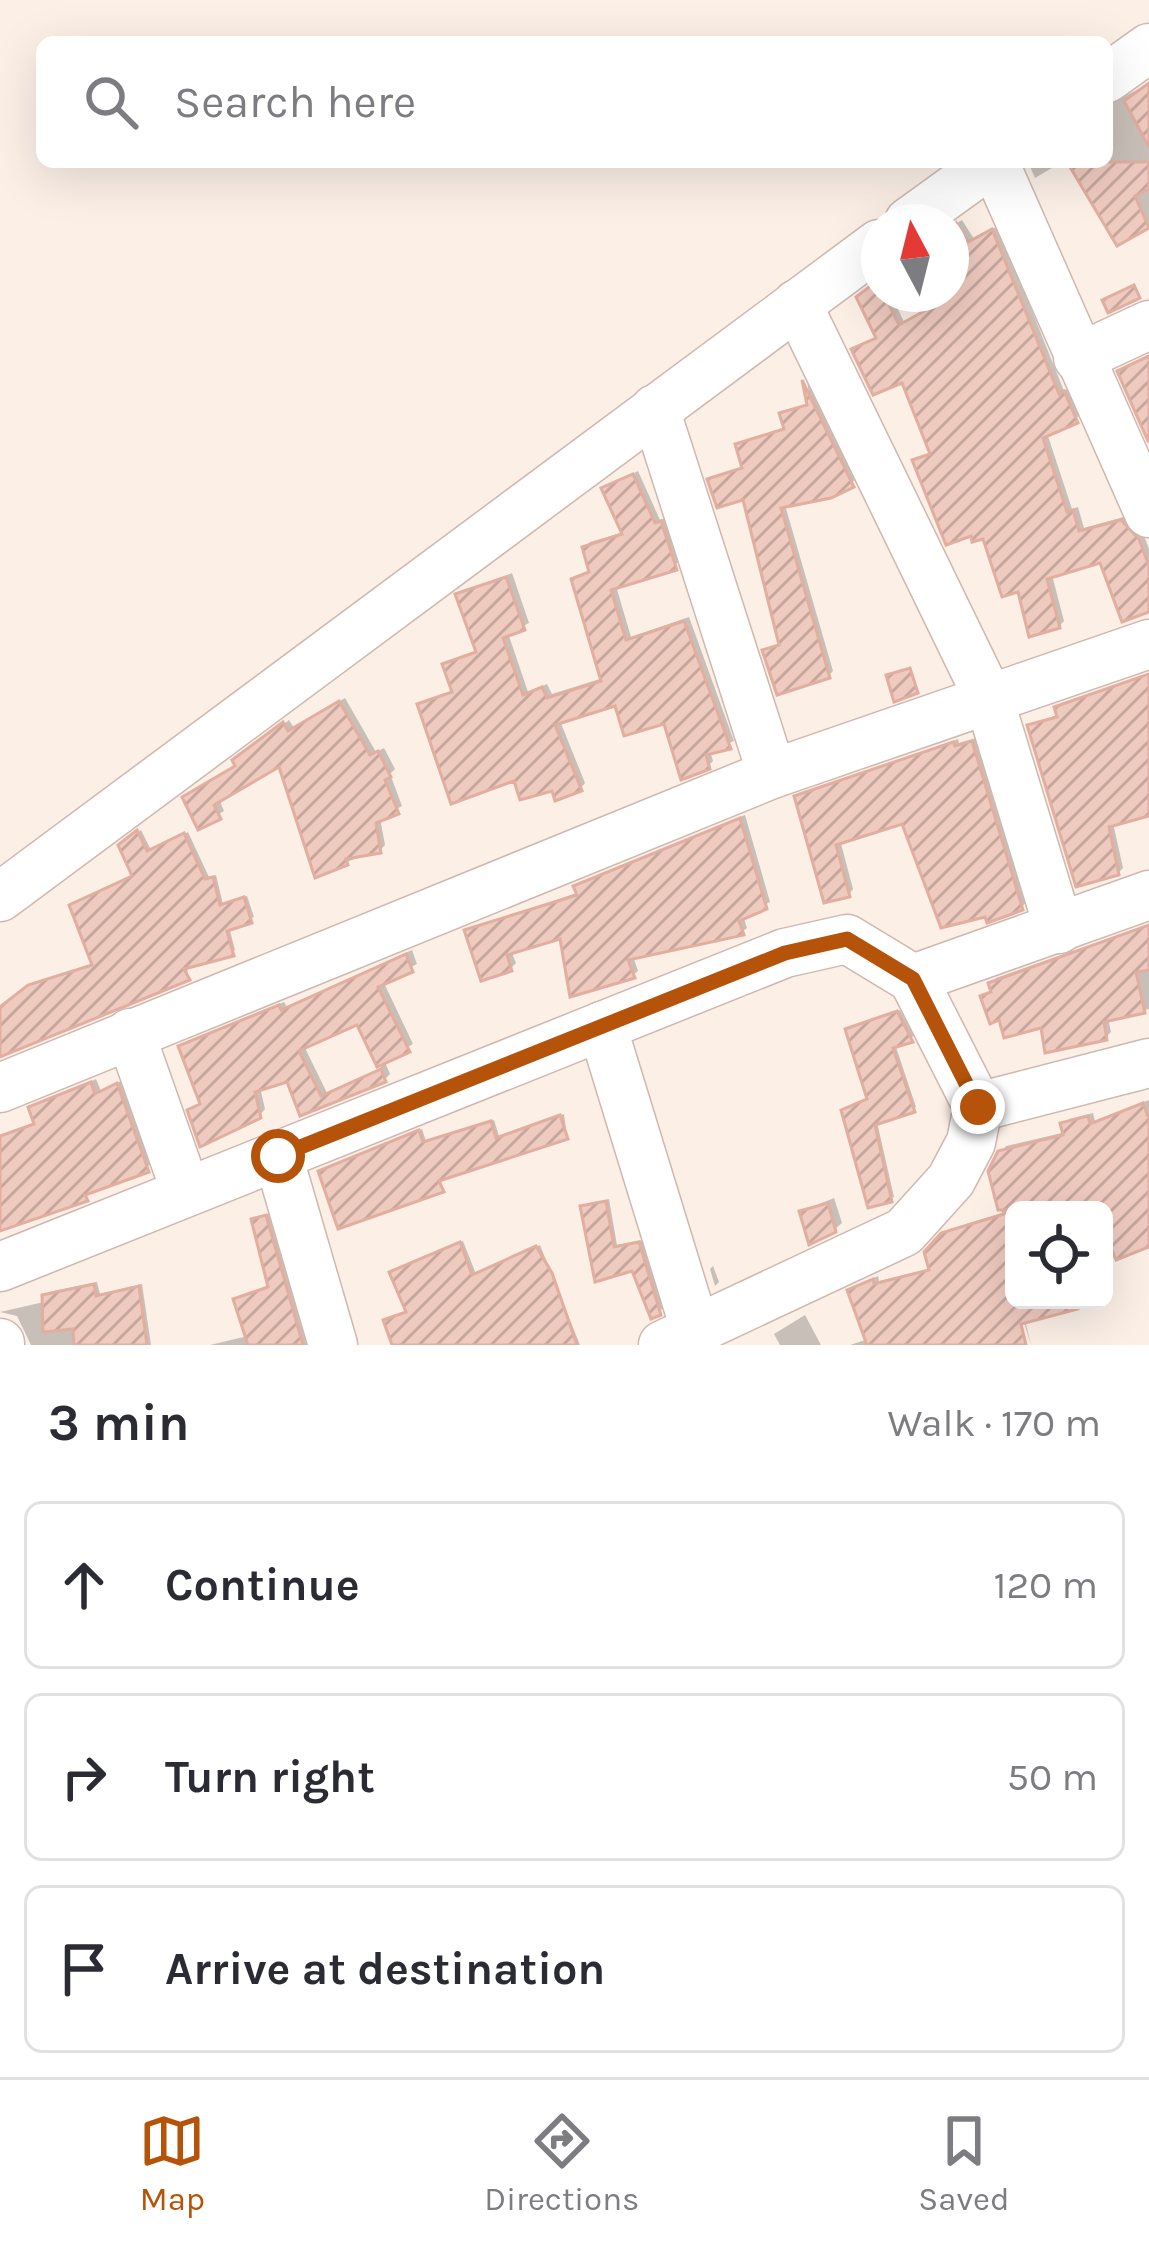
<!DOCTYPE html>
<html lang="en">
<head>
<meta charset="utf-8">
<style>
  body { margin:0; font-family:Karla,sans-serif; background:#f7f7f7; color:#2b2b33 }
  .controls { position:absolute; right:36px; bottom:36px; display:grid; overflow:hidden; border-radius:18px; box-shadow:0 12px 48px #0002 }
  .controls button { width:108px; height:108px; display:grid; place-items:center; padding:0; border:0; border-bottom:3px solid #e1e1e2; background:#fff; color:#2b2b33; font:60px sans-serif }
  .compass { position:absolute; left:861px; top:204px; width:108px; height:108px; border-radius:50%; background:#fff; box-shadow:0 12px 48px #0002; rotate:353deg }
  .stop { position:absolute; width:36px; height:36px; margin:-27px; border:9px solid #b45309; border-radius:50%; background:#fff }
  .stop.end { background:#b45309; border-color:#fff; box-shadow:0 3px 12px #0008 }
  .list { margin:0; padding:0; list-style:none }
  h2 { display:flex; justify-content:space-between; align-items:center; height:156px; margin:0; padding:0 48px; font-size:51px }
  h2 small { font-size:39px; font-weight:400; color:#7c7c81 }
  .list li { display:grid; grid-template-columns:78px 1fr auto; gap:36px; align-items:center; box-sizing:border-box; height:168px; margin:0 24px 24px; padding:0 24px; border:3px solid #e1e1e2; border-radius:18px }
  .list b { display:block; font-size:45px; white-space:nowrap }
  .list em { font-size:39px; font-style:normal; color:#7c7c81 }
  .icon { flex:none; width:66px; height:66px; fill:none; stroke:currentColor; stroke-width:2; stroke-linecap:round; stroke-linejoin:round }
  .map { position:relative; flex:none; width:1149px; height:1345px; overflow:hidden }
  .search { position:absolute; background:#fff; box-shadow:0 12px 48px #0002; left:36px; right:36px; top:36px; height:132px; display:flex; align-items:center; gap:30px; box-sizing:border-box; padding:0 42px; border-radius:18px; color:#7c7c81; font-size:45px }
  .sheet { height:732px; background:#fff }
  nav { display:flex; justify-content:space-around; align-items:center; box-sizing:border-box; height:168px; border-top:3px solid #e1e1e2; background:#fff; font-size:33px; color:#7c7c81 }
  nav a { display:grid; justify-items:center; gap:6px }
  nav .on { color:#b45309 }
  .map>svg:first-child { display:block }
  .shadow { fill:#0003; fill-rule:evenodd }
  .building { fill:url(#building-hatch); stroke:#e1aea0; stroke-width:3 }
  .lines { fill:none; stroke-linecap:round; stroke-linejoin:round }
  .minor-casing { stroke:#ceb8b0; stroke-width:51 }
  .minor { stroke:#fff; stroke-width:48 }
  .route { stroke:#b45309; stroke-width:15 }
</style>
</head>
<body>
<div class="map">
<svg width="1149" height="1345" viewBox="0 0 1149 1345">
  <defs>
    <pattern id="building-hatch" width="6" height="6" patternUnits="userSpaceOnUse" patternTransform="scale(3)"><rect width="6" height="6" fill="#efcabf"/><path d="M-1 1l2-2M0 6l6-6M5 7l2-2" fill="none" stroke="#c6a79d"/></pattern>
  </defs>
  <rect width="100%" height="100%" fill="#fbefe6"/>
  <g class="shadow">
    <path d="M1149,84V225L1118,242L1070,162H1107V105Z"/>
    <path d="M1028,162H1062L1035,178Z"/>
    <path d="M962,220L974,239L998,226L1064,391L1069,388L1081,415L1047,433L1072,509L1078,507L1084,528L1127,516L1143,533L1149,549V609L1101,559L1052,575L1064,621L1059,626L1020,588L985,535L916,460L932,452L903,379L854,350L878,337L865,292L879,281V294H891L904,322L947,298L951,227Z"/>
    <path d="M807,379L856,480L785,505L833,671L829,675L766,651L782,643L746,496L711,480L745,466L738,445L742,441L787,427L783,414L810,403Z"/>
    <path d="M638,471L660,520L666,518L680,562L616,586L631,637L689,617L734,741L710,751L713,761L708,766L666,720L617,703L560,721L585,783L580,789L516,777L421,705L455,690L446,665L478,650L459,595L512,573L529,623L508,633L528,692L547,684L552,694L603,678L574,580L592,570L585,547L590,542L624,532L605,489Z"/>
    <path d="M1149,673V814L1113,823L1123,868L1118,873L1030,726L1059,714L1062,703Z"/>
    <path d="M345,698L376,752L384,748L395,769L390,774L402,806L380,818L385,845L379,851L346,862L281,762L219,799L224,811L199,826L241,756L289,720L294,728Z"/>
    <path d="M976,738L1026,902L1022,907L904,820L840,840L853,889L849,894L798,797L958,739L959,743Z"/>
    <path d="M745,815L770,902L743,916L747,928L742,932L633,956L638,971L633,975L562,935L511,951L516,963L511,968L468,931L579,892L581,882Z"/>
    <path d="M141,830L151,850L188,832L209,877L216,875L223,904L247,896L254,917L229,927L235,950L187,965L188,978L31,986L94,963L135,876L122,845Z"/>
    <path d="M1149,924V1009L1108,1018L1111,1032L1106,1037L1001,1016L984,997L994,990L996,978Z"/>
    <path d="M412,950L417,964L383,981L413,1044L384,1060L390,1074L385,1079L302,1112L289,1078L260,1087L265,1109L260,1115L191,1111L202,1102L182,1047L187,1041L284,1002L287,1007ZM358,1021L381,1068L327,1093L304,1046Z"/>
    <path d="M900,1010L914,1036L895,1044L916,1107L877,1122L894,1197L870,1205V1098L851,1027Z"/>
    <path d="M96,1079L101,1091L123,1080L152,1164L27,1222L0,1229V1135L36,1122L31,1108L54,1096L73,1125L65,1094Z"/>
    <path d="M1149,1100V1245L1118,1256L1096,1199L1051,1210H1014V1300H1060L1062,1307L1025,1320L1031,1345L1020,1309L1014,1310L1023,1345H850L865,1340L850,1291L856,1286L878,1276L879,1281L932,1268L927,1253L950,1229L1002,1213L991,1171L1006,1146L1066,1132L1069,1119L1093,1113L1095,1121Z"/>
    <path d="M564,1114L567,1136L441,1177L442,1189L321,1171L422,1129L426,1141L494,1120L499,1136Z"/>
    <path d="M834,1198L842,1223L834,1230L802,1211Z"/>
    <path d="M609,1199L617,1245L642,1240L663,1308L659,1312L633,1267L597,1278L583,1207Z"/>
    <path d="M269,1213L307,1345H210L248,1336L236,1299L271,1285L255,1220Z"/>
    <path d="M463,1241L476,1274L540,1245L580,1345H395L386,1321L409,1311L395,1269Z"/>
    <path d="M713,1266L719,1282L715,1286L710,1269Z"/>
    <path d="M97,1282L100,1294L142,1284L151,1345H31L17,1316L0,1312L44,1302L49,1292Z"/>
    <path d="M805,1315L821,1345H780L774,1334Z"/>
  </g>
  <g class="building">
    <path d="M1149,83V147L1124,101Z"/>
    <path d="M1067,162H1149V189L1135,196L1149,228L1117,246Z"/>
    <path d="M956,223L968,242L992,229L1059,394L1064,391L1078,423L1043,438L1067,512L1073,510L1079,531L1121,520L1139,539L1149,566V612L1122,622L1100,563L1047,579L1060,628L1029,637L1018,592L1002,597L983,539L972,542L971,536L946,545L912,460L930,454L902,383L873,395L851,349L876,338L856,297L877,281L899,325L951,296V227Z"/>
    <path d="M1134,285L1140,298L1108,313L1102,300Z"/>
    <path d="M1149,356V441H1148L1117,371Z"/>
    <path d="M802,380L854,487L831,498L781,508L830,678L777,695L762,650L779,645L743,500L717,508L707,479L742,468L735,444L784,429L779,413L807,405Z"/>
    <path d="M633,474L655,523L661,521L677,570L611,590L626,640L684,621L731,749L706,755L710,769L681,780L664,724L624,736L615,706L555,725L582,791L555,801L552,791L520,800L514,781L451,804L417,704L452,692L442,664L476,652L455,594L506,577L525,630L503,638L523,695L542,687L547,698L601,681L571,579L589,572L582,547L622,534L601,488Z"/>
    <path d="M910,668L918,693L894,702L886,675Z"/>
    <path d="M1149,674V816L1109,827L1119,875L1076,887L1027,725L1057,717L1054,707Z"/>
    <path d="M339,701L370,755L378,751L391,777L385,780L399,814L376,823L381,853L346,859L348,865L315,878L279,767L214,805L221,819L198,830L182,797L235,766L232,760L283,722L288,731Z"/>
    <path d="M972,741L1023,910L987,923L985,917L941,928L902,824L836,845L850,897L824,903L794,796L953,742L955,746Z"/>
    <path d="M740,818L767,909L739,921L744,935L628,960L635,978L570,997L560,939L507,955L512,971L481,981L464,930L577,895L573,886Z"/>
    <path d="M137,830L147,851L184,833L205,879L213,877L220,905L244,897L252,923L227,931L234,956L184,969L190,980L0,1057V1007L28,985L92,965L69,905L132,876L118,845Z"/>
    <path d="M1149,925V970L1136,972L1145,1013L1104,1022L1107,1040L1045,1053L1041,1028L1004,1038L999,1020L990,1024L980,996L991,992L988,983Z"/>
    <path d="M406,954L413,972L378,987L410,1052L377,1067L357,1025L299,1051L321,1096L381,1069L386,1082L300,1116L287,1082L255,1092L261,1118L200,1147L187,1110L200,1104L178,1046L279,1005L281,1010Z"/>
    <path d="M897,1011L913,1042L893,1048L915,1112L875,1125L892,1202L868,1208L841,1110L867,1099L845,1029Z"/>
    <path d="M91,1082L95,1094L117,1083L149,1172L85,1195L88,1201L0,1231V1136L34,1124L28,1107Z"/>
    <path d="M1143,1103L1149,1119V1247L1116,1260L1104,1229V1210H1097L1094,1203L1064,1210H998L988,1171L998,1151L1063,1135L1060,1123L1088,1116L1090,1124Z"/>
    <path d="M560,1115L568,1139L439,1181L444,1192L338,1229L318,1171L419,1130L423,1142L491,1121L496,1138Z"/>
    <path d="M606,1201L614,1247L639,1242L661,1315L651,1319L632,1271L595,1282L580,1206Z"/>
    <path d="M828,1203L836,1232L809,1245L799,1211Z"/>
    <path d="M1014,1211V1300H1077L1078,1309L1021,1324L1026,1345H867L847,1290L873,1279L874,1284L929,1270L924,1252L941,1233Z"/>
    <path d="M266,1215L303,1345H248L233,1299L268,1287L251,1219Z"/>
    <path d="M460,1242L472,1275L536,1246L552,1273L577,1345H392L383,1320L406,1312L389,1272Z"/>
    <path d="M94,1284L96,1296L139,1286L147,1345H74L73,1329L43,1332L42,1295Z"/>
  </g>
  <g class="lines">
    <g class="minor-casing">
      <g id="minor">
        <path d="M1107,78L1149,48"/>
        <path d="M994,162L1149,513"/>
        <path d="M909,222L992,162"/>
        <path d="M797,304L989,699L1059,929"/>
        <path d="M1078,358L1149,325"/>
        <path d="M655,409L772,774"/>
        <path d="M0,897L879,244"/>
        <path d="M913,979L1149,895"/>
        <path d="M602,1026L696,1332"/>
        <path d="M130,1033L186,1192"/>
        <path d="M0,1088L772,774L1149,644"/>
        <path d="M978,1107L1149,1063"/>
        <path d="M278,1156L333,1345"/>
        <path d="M0,1267L785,953L847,939L913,979L978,1107L971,1142L951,1180L904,1232L663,1345"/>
        <path d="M0,1343V1345"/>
      </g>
    </g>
    <use href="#minor" class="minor"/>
  </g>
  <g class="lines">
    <path class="route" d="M278,1156L785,953L847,939L913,979L978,1107"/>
  </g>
</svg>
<div class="controls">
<button><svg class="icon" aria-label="locate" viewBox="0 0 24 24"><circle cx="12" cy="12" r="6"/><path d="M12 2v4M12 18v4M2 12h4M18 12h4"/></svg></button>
</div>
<svg class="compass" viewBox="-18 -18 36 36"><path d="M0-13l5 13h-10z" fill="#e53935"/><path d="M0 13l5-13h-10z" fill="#7c7c81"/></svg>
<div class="stop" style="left:278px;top:1156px"></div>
<div class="stop end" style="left:978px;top:1107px"></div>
<div class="search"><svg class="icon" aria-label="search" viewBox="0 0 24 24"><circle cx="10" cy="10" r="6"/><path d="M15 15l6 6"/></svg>Search here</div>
</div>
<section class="sheet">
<h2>3 min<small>Walk · 170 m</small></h2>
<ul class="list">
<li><svg class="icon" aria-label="ahead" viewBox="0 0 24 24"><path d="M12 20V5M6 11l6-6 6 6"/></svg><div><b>Continue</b></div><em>120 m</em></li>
<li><svg class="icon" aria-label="right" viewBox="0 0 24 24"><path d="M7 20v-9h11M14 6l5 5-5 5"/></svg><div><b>Turn right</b></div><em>50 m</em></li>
<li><svg class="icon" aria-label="arrive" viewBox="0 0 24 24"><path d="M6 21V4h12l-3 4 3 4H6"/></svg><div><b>Arrive at destination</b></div></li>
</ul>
</section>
<nav>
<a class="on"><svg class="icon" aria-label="map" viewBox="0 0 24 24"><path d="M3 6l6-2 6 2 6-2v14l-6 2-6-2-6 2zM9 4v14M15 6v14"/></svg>Map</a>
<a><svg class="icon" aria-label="directions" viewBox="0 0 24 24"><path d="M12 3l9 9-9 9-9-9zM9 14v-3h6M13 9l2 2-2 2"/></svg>Directions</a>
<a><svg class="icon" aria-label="saved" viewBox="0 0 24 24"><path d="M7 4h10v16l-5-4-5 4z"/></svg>Saved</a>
</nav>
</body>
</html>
